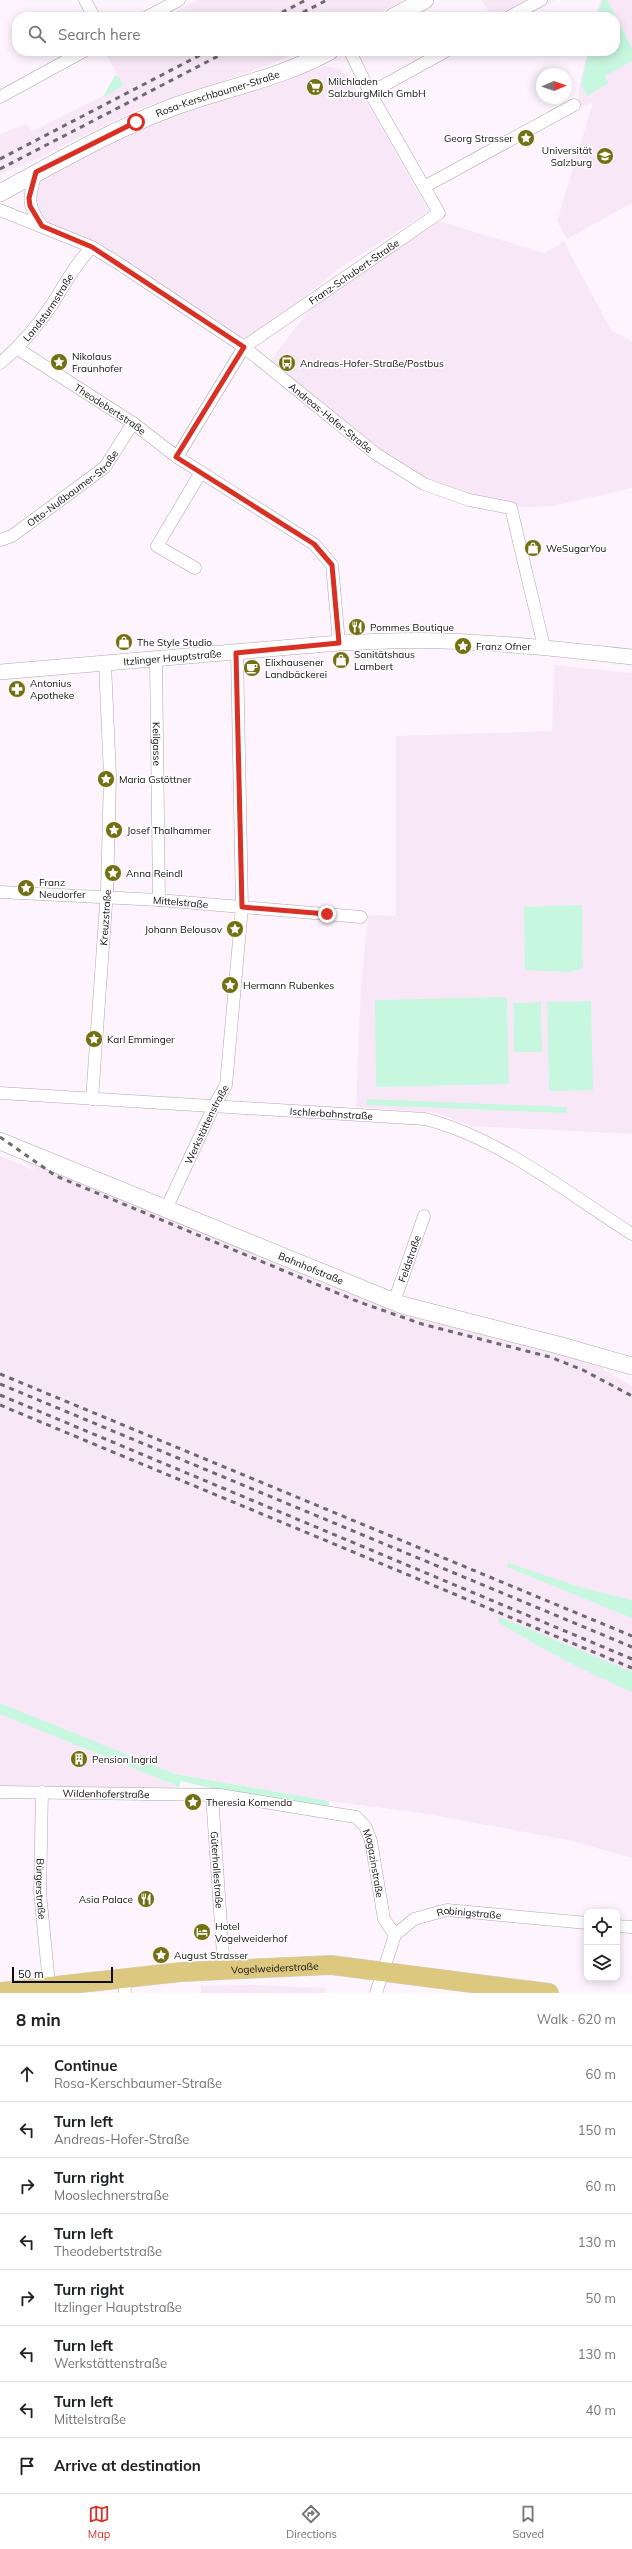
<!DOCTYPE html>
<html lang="en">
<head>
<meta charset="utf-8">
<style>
  body { margin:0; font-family:Mulish,sans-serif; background:#f6f6f6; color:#202124 }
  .controls { position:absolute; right:12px; bottom:12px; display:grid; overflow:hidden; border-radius:8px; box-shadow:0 2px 10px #0003 }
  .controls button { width:36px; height:36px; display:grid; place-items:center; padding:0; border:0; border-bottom:1px solid #e0e0e0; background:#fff; color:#202124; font:20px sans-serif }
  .compass { position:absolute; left:536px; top:68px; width:36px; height:36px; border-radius:50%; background:#fff; box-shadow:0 2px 10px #0003; rotate:88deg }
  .scale { position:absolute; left:12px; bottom:10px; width:101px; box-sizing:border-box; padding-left:4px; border:2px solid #100d10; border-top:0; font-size:11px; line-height:14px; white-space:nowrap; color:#100d10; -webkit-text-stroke:3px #fff; paint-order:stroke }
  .stop { position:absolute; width:12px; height:12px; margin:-9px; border:3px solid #d93025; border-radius:50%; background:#fff }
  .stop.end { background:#d93025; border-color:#fff; box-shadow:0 1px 4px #0008 }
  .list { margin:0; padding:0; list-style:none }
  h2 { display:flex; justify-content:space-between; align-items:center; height:52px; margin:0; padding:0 16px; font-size:17px }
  h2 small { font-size:13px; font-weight:400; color:#757577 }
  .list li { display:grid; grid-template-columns:26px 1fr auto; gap:12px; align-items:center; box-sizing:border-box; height:56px; padding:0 16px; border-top:1px solid #e0e0e0 }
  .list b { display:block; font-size:15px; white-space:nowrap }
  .list p { margin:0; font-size:13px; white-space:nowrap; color:#757577 }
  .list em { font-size:13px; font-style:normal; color:#757577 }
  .icon { flex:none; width:22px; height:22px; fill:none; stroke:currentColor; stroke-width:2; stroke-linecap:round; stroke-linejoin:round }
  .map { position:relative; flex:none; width:632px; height:1993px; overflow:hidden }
  .search { position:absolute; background:#fff; box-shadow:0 2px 10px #0003; left:12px; right:12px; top:12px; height:44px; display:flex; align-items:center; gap:10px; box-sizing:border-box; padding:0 14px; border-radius:16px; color:#757577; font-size:15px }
  .sheet { height:500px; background:#fff }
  nav { display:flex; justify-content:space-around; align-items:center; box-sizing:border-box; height:56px; border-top:1px solid #e0e0e0; background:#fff; font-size:11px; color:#757577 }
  nav a { display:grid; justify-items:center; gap:2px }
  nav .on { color:#d93025 }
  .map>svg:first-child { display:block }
  .built { fill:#f8e8f7 }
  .green { fill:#c8f7df }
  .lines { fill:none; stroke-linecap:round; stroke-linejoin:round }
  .minor-casing { stroke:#afa6ae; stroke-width:13 }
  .tertiary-casing { stroke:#afa6ae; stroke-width:16 }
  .secondary-casing { stroke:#afa6ae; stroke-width:18 }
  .primary-casing { stroke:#d4d3d4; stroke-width:20 }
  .minor { stroke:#fff; stroke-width:12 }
  .tertiary { stroke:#fff; stroke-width:15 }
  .secondary { stroke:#fff; stroke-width:17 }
  .primary { stroke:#ddc87f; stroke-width:19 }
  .rail { stroke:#6e696e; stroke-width:3; stroke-dasharray:5 5; stroke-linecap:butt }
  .route { stroke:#d93025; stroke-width:5 }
  .labels { text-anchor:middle; stroke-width:3; stroke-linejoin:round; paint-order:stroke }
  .poi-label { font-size:10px; fill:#100d10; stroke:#fff; text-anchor:start }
  .street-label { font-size:10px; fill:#100d10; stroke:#fff }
</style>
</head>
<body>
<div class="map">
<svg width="632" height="1993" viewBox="0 0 632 1993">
  <rect width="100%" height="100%" fill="#fef4fd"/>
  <g class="built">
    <path d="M198,0H404L371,17H166Z"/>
    <path d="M482,0H555L522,17H492Z"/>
    <path d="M600,0H632V203L567,239L557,221L593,102L578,109L579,86L588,51H615V17H596Z"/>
    <path d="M105,51H302L250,72L136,110L28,163L0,174V134L26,124L33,131L123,86Z"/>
    <path d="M325,66L341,69L372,111L429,211L337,270L244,347L161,291L42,226L32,192L40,181L54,170L80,155L172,115Z"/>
    <path d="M439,221L544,253L564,242L611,330L632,341V488L553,506L511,508L424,484L267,365L316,301Z"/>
    <path d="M554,665L632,673V1134L472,1126L436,1113L356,1107L361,985L368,915L396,916V736L552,731Z"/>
    <path d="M0,1131L50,1168L599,1367L632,1386V1858L568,1840L421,1813L329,1801L175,1774L178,1789L0,1792V1156L36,1171L0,1144Z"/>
    <path d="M251,1985L325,1988L326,1993H201V1986Z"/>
  </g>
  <g class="green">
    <path d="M602,0H607L632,48V61L605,76L609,83L587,96L581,84L589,51H615V17H597Z"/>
    <path d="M115,75L119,77L123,86L103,97Z"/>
    <path d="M582,905L583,968L569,972L525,970L524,907Z"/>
    <path d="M507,997L509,1084L376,1087L375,1000Z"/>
    <path d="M591,1001L593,1090L549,1091L547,1002Z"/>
    <path d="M541,1002L542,1052H514L513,1003Z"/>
    <path d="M367,1099L567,1107V1113L367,1105Z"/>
    <path d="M508,1563L583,1588L632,1600V1618L507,1567Z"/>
    <path d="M500,1617L632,1672V1692C585,1672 542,1649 498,1622Z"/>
    <path d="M0,1703L175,1774L329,1801V1806L210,1788L181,1781L178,1789L175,1785L0,1714Z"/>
  </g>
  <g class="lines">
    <g class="minor-casing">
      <g id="minor">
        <path d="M85,0L94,17"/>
        <path d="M147,17L179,0"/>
        <path d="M509,17L541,0"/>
        <path d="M370,93L446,51"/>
        <path d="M0,97L84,51"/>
        <path d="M36,172C29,198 26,204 42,226"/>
        <path d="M424,187L574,105"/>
        <path id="s1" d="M0,210L92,247L118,263L244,347L376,454L424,484L469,500L511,508L544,647"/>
        <path id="s2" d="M18,349L133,423L177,457L314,544L332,565L339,643"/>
        <path id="s3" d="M0,363C21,346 38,325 53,303C65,284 76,263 92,247"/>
        <path id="s4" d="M177,457L244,347L439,213L370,93L350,51"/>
        <path id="s5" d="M0,540L12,536L105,467L133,423"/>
        <path d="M195,568L157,546L201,472"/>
        <path id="s6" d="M156,659L159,900"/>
        <path id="s7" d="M0,892L159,900L361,917"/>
        <path id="s8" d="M0,1093L425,1119C498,1137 569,1194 632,1234"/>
        <path id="s9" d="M92,1099L107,891L110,776L105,664"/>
        <path id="s10" d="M166,1209L214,1106L226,1085L242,907L237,653"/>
        <path id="s11" d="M394,1302L424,1216"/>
        <path id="s12" d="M0,1792L220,1795L356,1817L365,1826L371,1841L384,1919L395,1935"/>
        <path id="s13" d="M42,1792L40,1893L50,1993"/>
        <path id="s14" d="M212,1795L224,1969"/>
        <path d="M617,1926L632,1927"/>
        <path d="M124,1977L125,1993"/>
        <path id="s15" d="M376,1993L395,1935L414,1919L447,1910L587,1923"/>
      </g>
    </g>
    <g class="tertiary-casing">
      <g id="tertiary">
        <path id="s16" d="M0,672L339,643C373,642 408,639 443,641C506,643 569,650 632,657"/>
      </g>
    </g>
    <g class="secondary-casing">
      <g id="secondary">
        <path d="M393,17L425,0"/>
        <path id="s17" d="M0,193C57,162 112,130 173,107C225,88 281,78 330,51"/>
        <path id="s18" d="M0,1141L402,1305L558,1345L632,1366"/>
      </g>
    </g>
    <g class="primary-casing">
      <g id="primary">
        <path id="s19" d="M0,1992L181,1972L331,1965L549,1993"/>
      </g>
    </g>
    <use href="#minor" class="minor"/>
    <use href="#tertiary" class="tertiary"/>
    <use href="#secondary" class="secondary"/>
    <use href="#primary" class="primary"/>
    <g class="rail">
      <path d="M273,17L306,0"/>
      <path d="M294,17L327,0"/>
      <path d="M0,159L208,51"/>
      <path d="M0,169L228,51"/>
      <path d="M0,1137L56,1176L359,1302L422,1324L550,1357L583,1370L632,1396"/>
      <path d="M0,1374L632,1636"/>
      <path d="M0,1384L632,1647"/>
      <path d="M0,1395L632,1659"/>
      <path d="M0,1405L632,1668"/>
    </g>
  </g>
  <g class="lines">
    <path class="route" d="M136,122L36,172L29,198L30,206L42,226L92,247L244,347L176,457L314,544L332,565L339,643L236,653L242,907L327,914"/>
  </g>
  <defs>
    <g id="supermarket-disc" transform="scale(0.9)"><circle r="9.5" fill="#737013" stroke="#fff"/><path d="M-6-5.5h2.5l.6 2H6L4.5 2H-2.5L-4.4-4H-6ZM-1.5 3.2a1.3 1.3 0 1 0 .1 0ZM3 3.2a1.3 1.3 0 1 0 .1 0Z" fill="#fff"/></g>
    <g id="sight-disc" transform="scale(0.9)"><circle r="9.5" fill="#737013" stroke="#fff"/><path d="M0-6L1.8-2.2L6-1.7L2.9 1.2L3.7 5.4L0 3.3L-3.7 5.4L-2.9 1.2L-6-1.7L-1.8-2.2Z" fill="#fff"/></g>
    <g id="university-disc" transform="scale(0.9)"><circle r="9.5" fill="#737013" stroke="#fff"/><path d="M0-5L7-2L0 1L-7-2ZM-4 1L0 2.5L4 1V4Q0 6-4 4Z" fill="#fff"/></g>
    <g id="bus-disc" transform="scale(0.9)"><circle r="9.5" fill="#737013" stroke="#fff"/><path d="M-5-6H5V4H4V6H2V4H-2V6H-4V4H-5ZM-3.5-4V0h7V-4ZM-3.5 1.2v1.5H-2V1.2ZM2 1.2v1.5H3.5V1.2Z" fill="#fff"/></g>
    <g id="shop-disc" transform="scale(0.9)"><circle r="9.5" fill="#737013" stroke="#fff"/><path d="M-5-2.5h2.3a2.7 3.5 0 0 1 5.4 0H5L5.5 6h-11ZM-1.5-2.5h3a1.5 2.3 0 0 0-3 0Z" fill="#fff"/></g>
    <g id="restaurant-disc" transform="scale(0.9)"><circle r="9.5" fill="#737013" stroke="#fff"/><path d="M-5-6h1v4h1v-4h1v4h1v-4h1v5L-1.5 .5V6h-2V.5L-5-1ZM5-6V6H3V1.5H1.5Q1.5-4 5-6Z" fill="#fff"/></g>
    <g id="cafe-disc" transform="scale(0.9)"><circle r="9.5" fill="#737013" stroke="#fff"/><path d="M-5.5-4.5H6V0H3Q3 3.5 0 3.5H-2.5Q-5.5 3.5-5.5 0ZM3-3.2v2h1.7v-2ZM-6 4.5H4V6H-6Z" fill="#fff"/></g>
    <g id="pharmacy-disc" transform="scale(0.9)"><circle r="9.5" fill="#737013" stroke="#fff"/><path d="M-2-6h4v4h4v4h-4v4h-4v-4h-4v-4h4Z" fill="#fff"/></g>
    <g id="building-disc" transform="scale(0.9)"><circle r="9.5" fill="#737013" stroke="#fff"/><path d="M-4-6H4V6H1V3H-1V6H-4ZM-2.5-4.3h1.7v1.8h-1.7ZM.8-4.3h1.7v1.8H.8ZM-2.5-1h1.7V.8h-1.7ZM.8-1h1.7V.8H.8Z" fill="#fff"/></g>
    <g id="hotel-disc" transform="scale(0.9)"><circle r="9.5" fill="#737013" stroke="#fff"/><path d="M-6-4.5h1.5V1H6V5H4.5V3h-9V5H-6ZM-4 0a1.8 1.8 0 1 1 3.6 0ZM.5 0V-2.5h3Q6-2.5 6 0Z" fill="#fff"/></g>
  </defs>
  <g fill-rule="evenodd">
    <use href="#supermarket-disc" x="315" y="87"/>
    <use href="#sight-disc" x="526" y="138"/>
    <use href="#university-disc" x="605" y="156"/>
    <use href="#sight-disc" x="59" y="362"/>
    <use href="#bus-disc" x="287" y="363"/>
    <use href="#shop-disc" x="533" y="548"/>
    <use href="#restaurant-disc" x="357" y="627"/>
    <use href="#shop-disc" x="124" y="642"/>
    <use href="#sight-disc" x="463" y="646"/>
    <use href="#shop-disc" x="341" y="660"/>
    <use href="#cafe-disc" x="252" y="668"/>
    <use href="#pharmacy-disc" x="17" y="689"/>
    <use href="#sight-disc" x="106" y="779"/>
    <use href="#sight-disc" x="114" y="830"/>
    <use href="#sight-disc" x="113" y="873"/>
    <use href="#sight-disc" x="26" y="888"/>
    <use href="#sight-disc" x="235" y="929"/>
    <use href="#sight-disc" x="230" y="985"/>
    <use href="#sight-disc" x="94" y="1039"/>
    <use href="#building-disc" x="79" y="1759"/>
    <use href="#sight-disc" x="193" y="1802"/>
    <use href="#restaurant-disc" x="146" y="1899"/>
    <use href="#hotel-disc" x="202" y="1932"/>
    <use href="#sight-disc" x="161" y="1955"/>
  </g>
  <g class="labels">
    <g class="poi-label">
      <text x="328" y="85">Milchladen<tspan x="328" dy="12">SalzburgMilch GmbH</tspan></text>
      <text x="513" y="142" text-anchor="end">Georg Strasser</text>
      <text x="592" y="154" text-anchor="end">Universität<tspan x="592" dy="12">Salzburg</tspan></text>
      <text x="72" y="360">Nikolaus<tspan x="72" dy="12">Fraunhofer</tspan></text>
      <text x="300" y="367">Andreas-Hofer-Straße/Postbus</text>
      <text x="546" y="552">WeSugarYou</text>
      <text x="370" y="631">Pommes Boutique</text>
      <text x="137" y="646">The Style Studio</text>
      <text x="476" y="650">Franz Ofner</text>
      <text x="354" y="658">Sanitätshaus<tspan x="354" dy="12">Lambert</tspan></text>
      <text x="265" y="666">Elixhausener<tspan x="265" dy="12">Landbäckerei</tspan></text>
      <text x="30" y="687">Antonius<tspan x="30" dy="12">Apotheke</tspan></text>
      <text x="119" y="783">Maria Gstöttner</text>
      <text x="127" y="834">Josef Thalhammer</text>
      <text x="126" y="877">Anna Reindl</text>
      <text x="39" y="886">Franz<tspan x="39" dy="12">Neudorfer</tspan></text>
      <text x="222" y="933" text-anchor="end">Johann Belousov</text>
      <text x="243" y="989">Hermann Rubenkes</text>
      <text x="107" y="1043">Karl Emminger</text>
      <text x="92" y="1763">Pension Ingrid</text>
      <text x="206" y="1806">Theresia Komenda</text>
      <text x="133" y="1903" text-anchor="end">Asia Palace</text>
      <text x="215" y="1930">Hotel<tspan x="215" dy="12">Vogelweiderhof</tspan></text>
      <text x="174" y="1959">August Strasser</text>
    </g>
    <g class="street-label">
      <text dy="4" stroke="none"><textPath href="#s17" startOffset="240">Rosa-Kerschbaumer-Straße</textPath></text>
      <text dy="4" stroke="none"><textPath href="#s4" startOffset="262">Franz-Schubert-Straße</textPath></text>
      <text dy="4" stroke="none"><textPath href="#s3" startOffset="74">Landsturmstraße</textPath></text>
      <text dy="4" stroke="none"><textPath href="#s2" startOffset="110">Theodebertstraße</textPath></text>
      <text dy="4" stroke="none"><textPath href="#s1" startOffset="393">Andreas-Hofer-Straße</textPath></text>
      <text dy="4" stroke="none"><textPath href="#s5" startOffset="90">Otto-Nußbaumer-Straße</textPath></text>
      <text dy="4" stroke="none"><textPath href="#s16" startOffset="173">Itzlinger Hauptstraße</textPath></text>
      <text dy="4" stroke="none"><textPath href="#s6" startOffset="85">Keilgasse</textPath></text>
      <text dy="4" stroke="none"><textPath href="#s7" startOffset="181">Mittelstraße</textPath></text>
      <text dy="4" stroke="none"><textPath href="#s9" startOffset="182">Kreuzstraße</textPath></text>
      <text dy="4" stroke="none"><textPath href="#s8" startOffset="332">Ischlerbahnstraße</textPath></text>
      <text dy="4" stroke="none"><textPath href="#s10" startOffset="94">Werkstättenstraße</textPath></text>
      <text dy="4" stroke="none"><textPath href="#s11" startOffset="46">Feldstraße</textPath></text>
      <text dy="4" stroke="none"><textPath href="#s18" startOffset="336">Bahnhofstraße</textPath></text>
      <text dy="4" stroke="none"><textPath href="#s12" startOffset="106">Wildenhoferstraße</textPath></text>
      <text dy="4" stroke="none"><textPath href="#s12" startOffset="409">Magazinstraße</textPath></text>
      <text dy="4" stroke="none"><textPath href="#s14" startOffset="75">Güterhallestraße</textPath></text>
      <text dy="4" stroke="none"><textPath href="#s13" startOffset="97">Bürgerstraße</textPath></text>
      <text dy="4" stroke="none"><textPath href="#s15" startOffset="142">Robinigstraße</textPath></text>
      <text dy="4" stroke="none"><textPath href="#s19" startOffset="276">Vogelweiderstraße</textPath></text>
    </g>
  </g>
</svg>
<div class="controls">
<button><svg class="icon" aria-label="locate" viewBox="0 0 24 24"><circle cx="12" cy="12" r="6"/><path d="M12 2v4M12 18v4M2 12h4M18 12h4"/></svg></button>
<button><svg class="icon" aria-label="layers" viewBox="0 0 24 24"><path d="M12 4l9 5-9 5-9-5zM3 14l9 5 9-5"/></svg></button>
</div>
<svg class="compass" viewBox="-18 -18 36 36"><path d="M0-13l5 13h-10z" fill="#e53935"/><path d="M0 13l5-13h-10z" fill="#757577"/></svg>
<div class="scale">50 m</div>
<div class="stop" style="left:136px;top:122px"></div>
<div class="stop end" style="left:327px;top:914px"></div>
<div class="search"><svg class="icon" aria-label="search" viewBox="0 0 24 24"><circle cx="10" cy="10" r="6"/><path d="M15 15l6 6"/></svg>Search here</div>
</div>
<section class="sheet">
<h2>8 min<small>Walk · 620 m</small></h2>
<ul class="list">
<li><svg class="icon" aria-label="ahead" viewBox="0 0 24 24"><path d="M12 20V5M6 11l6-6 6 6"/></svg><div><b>Continue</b><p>Rosa-Kerschbaumer-Straße</p></div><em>60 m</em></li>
<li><svg class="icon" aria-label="left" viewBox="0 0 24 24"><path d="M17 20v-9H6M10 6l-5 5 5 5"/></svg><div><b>Turn left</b><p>Andreas-Hofer-Straße</p></div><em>150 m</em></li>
<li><svg class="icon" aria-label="right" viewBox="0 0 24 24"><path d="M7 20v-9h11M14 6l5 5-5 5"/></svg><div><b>Turn right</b><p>Mooslechnerstraße</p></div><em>60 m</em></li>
<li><svg class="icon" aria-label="left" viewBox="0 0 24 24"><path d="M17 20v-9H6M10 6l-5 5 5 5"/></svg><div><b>Turn left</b><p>Theodebertstraße</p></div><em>130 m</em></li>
<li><svg class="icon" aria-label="right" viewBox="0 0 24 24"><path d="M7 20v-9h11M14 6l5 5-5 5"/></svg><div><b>Turn right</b><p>Itzlinger Hauptstraße</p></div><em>50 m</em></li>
<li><svg class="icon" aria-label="left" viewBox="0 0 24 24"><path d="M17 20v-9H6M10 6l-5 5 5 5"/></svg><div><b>Turn left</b><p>Werkstättenstraße</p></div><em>130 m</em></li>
<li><svg class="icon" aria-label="left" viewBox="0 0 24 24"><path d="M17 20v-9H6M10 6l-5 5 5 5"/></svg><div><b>Turn left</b><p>Mittelstraße</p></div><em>40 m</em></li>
<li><svg class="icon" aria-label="arrive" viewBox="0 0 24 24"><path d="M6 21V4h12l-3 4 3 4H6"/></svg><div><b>Arrive at destination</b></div></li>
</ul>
</section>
<nav>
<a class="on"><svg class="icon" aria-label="map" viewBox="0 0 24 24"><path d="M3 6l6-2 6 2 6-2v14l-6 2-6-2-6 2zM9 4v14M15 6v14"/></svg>Map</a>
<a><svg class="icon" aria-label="directions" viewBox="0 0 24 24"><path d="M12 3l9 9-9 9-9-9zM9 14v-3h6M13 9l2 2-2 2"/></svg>Directions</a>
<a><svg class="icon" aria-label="saved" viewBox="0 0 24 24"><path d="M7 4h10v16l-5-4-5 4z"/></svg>Saved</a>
</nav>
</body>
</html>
